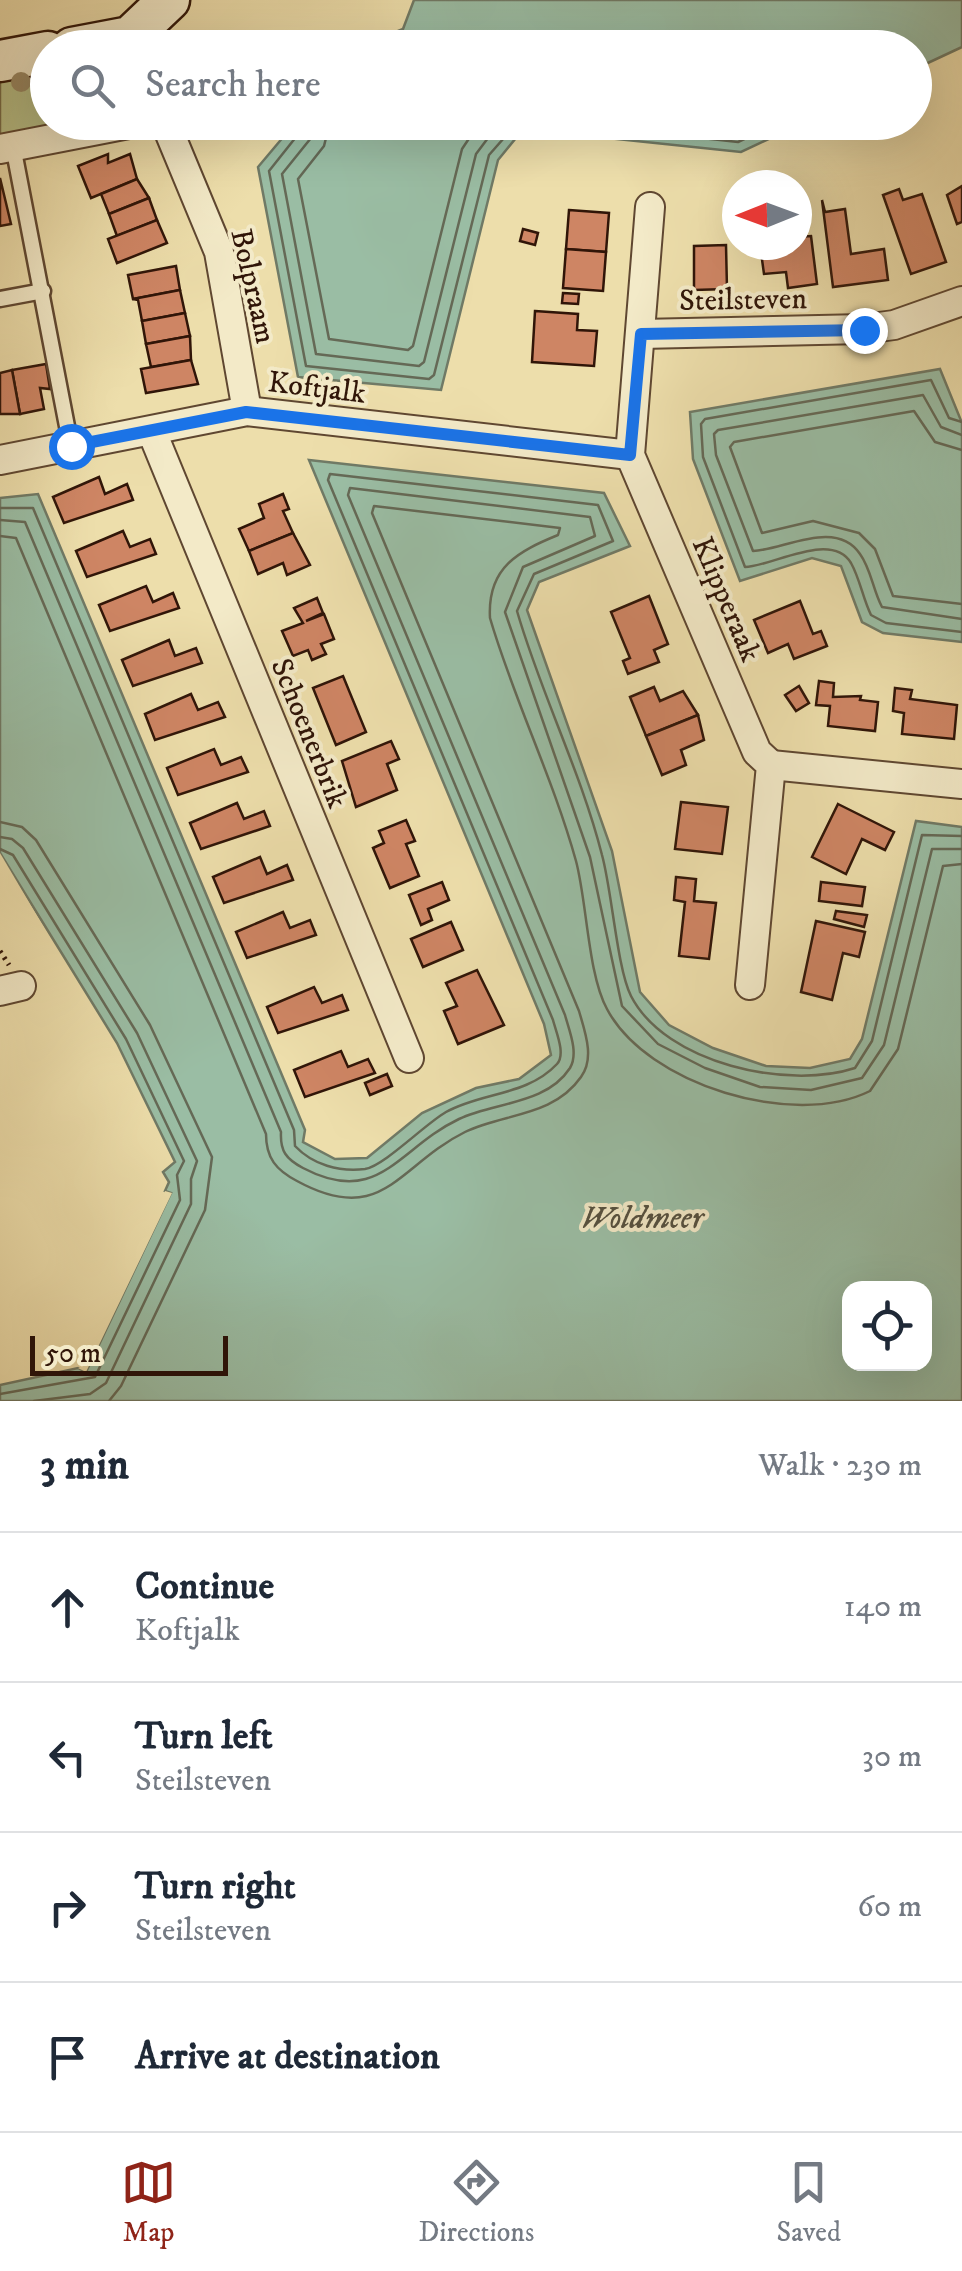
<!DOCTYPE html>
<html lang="en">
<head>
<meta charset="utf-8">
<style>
  body { margin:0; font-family:"IM FELL DW Pica",serif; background:#f6f6f7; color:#1f2937 }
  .controls { position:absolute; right:30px; bottom:30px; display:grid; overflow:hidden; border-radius:20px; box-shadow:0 10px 40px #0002 }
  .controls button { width:90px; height:90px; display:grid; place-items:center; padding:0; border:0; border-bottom:2px solid #e0e1e3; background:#fff; color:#1f2937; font:50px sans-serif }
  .compass { position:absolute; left:722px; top:170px; width:90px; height:90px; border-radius:50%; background:#fff; box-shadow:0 10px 40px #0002; rotate:269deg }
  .scale { position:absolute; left:30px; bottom:25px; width:198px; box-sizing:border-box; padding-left:10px; border:5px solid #301508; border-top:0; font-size:28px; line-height:35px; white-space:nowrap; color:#301508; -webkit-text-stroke:8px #f3eac8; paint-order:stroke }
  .stop { position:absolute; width:30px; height:30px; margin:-22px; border:8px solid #1a73e8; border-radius:50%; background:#fff }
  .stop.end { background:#1a73e8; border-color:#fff; box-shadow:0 2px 10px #0008 }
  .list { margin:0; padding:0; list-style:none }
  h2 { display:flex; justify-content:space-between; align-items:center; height:130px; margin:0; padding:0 40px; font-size:42px }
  h2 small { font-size:32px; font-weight:400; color:#747a83 }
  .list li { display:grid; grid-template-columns:65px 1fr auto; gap:30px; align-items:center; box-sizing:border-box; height:150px; padding:0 40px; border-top:2px solid #e0e1e3 }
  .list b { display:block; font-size:38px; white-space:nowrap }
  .list p { margin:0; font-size:32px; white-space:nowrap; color:#747a83 }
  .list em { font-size:32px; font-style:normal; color:#747a83 }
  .icon { flex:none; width:55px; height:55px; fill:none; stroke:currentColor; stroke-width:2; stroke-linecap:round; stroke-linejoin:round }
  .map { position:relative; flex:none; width:962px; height:1401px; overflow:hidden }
  .search { position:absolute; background:#fff; box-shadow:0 10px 40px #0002; left:30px; right:30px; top:30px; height:110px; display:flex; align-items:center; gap:25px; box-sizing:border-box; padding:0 35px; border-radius:55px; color:#747a83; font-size:38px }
  .sheet { height:730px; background:#fff }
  nav { display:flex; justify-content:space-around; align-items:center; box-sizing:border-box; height:140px; border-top:2px solid #e0e1e3; background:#fff; font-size:28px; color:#747a83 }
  nav a { display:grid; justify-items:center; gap:5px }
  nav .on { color:#8f2418 }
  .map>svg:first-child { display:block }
  .green { fill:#b8c189; stroke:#746b48; stroke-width:2.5 }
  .water { fill:#9abda4; stroke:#707a66; stroke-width:2.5; fill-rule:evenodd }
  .pier { fill:#eddeab }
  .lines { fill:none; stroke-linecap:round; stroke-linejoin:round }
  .shore { stroke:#656956; stroke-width:2.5 }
  .building { fill:#ce8564; stroke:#301508; stroke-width:2.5 }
  .lane-casing { stroke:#5f4731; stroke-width:19 }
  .street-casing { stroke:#5f4731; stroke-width:32 }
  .secondary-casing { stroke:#301508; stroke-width:45 }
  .path { stroke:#301508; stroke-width:5; stroke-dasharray:2.5 5; stroke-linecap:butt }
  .lane { stroke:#f3eac8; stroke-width:14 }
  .street { stroke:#f3eac8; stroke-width:28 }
  .secondary { stroke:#f3eac8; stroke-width:40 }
  .tree { fill:#9c8c67 }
  .route { stroke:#1a73e8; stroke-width:12 }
  .labels { text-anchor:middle; stroke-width:8; stroke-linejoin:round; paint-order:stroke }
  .street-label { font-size:30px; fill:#301508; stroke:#f3eac8 }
  .water-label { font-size:32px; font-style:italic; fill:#55503f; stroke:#f3eac8 }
</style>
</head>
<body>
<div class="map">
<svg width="962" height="1401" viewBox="0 0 962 1401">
  <rect width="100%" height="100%" fill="#eddeab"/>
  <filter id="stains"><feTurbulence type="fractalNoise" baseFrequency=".002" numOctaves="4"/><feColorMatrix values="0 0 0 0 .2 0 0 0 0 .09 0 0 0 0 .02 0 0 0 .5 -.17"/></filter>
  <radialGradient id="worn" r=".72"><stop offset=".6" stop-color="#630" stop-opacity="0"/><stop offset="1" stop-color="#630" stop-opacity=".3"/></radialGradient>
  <path class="green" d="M47,67L48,122L87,123L0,139V76Z"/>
  <g class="water">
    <path d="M414,0H962V47L915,69L914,48L359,47L403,29Z"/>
    <path d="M295,123V122L803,123L741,152L550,132L516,138L498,160L441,390L298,377L258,167Z"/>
    <path d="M940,369L962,423V642L883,633L862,622L841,566L812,558L740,581L693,459L690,412Z"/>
    <path d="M309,460L604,493L630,546L539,582L527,610L612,851L640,992L669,1025L713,1048L766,1066L810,1068L850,1059L862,1039L916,821L962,827V1401H0V1385L78,1368L86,1372L171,1193L165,1191L169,1182L163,1172L175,1162L117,1043L0,853V498L38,494L305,1130L303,1142L335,1159L367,1158L422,1113L476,1088L519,1079L551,1055L544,1024ZM850,1288H924V1364H850Z"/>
  </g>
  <g class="pier">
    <path d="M0,853L93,1011L89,1013L0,862Z"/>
    <path d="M165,1191L172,1193L86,1372L78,1368L84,1366Z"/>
  </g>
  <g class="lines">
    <g class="shore">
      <path d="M302,122L300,132L269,171L306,366L429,379L434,375L489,155L511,130L546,122"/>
      <path d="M315,122L311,138L282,174L316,354L419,366L424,362L476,154L500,122"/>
      <path d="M330,122L324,146L298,179L329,339L408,350L413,346L462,149L480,122"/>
      <path d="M556,122L738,142L780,122"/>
      <path d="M962,422L949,418L931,380L705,419L701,424L703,457L745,567C771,567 831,530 851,563C860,579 863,599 871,615L886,623L962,632"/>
      <path d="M962,435L941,427L923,395L718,430L714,434L716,455L753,551C783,550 836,518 860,554C871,569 873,590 882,607L962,619"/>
      <path d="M962,450L935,442L914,411L734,442L730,447L762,533L813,521L859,533L875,549L893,596L962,604"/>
      <path d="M0,508H33L294,1130L295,1146C313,1165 339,1172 365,1169C384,1166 425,1124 446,1112C482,1092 527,1096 557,1064C566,1054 556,1032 553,1020L328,480L330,474L598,505L613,541L534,574L517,611C541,694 581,772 602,855C612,891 617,968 631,996C666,1064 788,1090 855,1068L872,1041L922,835L962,836"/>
      <path d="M0,520L25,522L281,1132C280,1151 286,1159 303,1168C379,1208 398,1148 459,1119C494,1102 546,1105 570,1068C579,1053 569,1030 565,1015L348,495L350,488L590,517L595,536L523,567L505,612L590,857L622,1006L658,1044L705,1068L760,1087L811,1090L862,1078L884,1045L932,849H962"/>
      <path d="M0,536L16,538L266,1134C266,1158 276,1170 297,1181C383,1228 398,1165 465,1132C504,1113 553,1117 581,1077C595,1058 585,1032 579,1011L372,513L374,506L560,528L558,535C519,551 487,567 490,618C514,700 553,778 576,861C587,902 588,975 607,1009C647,1085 794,1129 870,1091L898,1049L943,866L962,864"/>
      <path d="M0,822L22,827L36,840L150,1025L212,1157L205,1210L121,1386L109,1401"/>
      <path d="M0,837L12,839L23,848L137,1033L197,1161L191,1179V1204L106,1383L90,1394L34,1401"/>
      <path d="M0,849L13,855L126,1039L184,1161L177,1175L180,1200L95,1377L0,1394"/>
    </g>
  </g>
  <g class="building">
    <path d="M108,154V163L130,154L137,179L91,198L78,166Z"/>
    <path d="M0,178L11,224L0,226Z"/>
    <path d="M137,179L149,198L109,214L101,194Z"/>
    <path d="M962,186V222L957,224L947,195Z"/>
    <path d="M899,189L903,200L922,194L946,262L911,274L883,195Z"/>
    <path d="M149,198L157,220L117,236L109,214Z"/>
    <path d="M822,200L825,212L845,209L851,254L884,249L888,280L833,287Z"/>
    <path d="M569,210L609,213L606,252L566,249Z"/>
    <path d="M157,220L167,243L117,263L108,239Z"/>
    <path d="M523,229L538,233L535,245L520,241Z"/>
    <path d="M811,236L817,284L788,288L786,272L764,274L760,245H797V237Z"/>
    <path d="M726,245L727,289L694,290V246Z"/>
    <path d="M566,249L606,252L603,291L563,288Z"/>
    <path d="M176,266L180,290L133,299L128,275Z"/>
    <path d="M180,290L185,313L142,321L138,300L133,299Z"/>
    <path d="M563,293L579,294L578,304L562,303Z"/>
    <path d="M535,311L578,314L577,330L597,331L594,366L532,362Z"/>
    <path d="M185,313L190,336L146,344L142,321Z"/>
    <path d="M190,336L191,360L151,367L146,344Z"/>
    <path d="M191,360L198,384L146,393L141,369Z"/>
    <path d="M46,364L50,389L40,388L44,409L20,414L12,370Z"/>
    <path d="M12,370L20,414H0V373Z"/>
    <path d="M99,477L105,494L127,484L133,500L64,523L53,497Z"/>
    <path d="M283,494L289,509L283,511L293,533L249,551L239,529L264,518L259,504Z"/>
    <path d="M123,531L130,547L150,539L156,554L87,577L76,551Z"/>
    <path d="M293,533L310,565L287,575L283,563L258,574L249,551Z"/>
    <path d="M146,586L153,602L173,593L179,608L110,631L99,605Z"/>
    <path d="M649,596L668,644L654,650L659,662L628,674L623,661L630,658L611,612Z"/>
    <path d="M317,598L323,613L306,621L324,614L334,639L321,644L326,654L312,660L308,650L293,656L282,631L303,623L294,608Z"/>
    <path d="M800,601L813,634L821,631L827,646L794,659L788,644L768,653L754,620Z"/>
    <path d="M169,640L175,656L196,648L202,663L133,686L122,660Z"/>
    <path d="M343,676L366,732L336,745L313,688Z"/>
    <path d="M819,681L834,683L833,697L861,696L860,700L878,702L875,731L828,726L830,706L816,705Z"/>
    <path d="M799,686L809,703L796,711L785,695Z"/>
    <path d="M654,687L660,701L683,691L698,715L646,736L630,697Z"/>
    <path d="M895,688L912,690L910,699L957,705L954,739L902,734L904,713L893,711Z"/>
    <path d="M191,694L198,710L218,702L225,717L155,740L145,714Z"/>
    <path d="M698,715L704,740L681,750L686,765L662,775L646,736Z"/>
    <path d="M391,741L399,759L387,764L397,790L356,807L342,761Z"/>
    <path d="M214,749L221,765L241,757L248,772L178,795L167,768Z"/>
    <path d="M681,802L728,807L722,854L675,849Z"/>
    <path d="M237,803L244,819L264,811L270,826L201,849L190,823Z"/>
    <path d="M838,804L894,832L885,850L862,839L846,874L812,857Z"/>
    <path d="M406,820L415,841L406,844L419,876L390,888L373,848L384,843L379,831Z"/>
    <path d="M260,857L267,874L287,865L293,880L224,903L213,877Z"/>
    <path d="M676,877L696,879L694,901L716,903L709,959L679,956L685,902L674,900Z"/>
    <path d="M442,882L449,900L428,909L432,920L421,925L409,895Z"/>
    <path d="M821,882L865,887L862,906L819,901Z"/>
    <path d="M836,911L867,915L864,927L834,919Z"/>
    <path d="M283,912L290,928L310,920L316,935L247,958L236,932Z"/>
    <path d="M816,921L865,932L859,957L843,953L832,1000L801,992Z"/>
    <path d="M451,922L463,950L423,967L411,939Z"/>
    <path d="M477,970L504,1025L458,1044L444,1011L457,1006L446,983Z"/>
    <path d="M314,987L322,1003L342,995L348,1010L278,1033L267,1007Z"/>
    <path d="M341,1051L348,1067L368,1059L375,1073L305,1097L294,1070Z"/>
    <path d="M387,1074L392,1086L370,1095L365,1083Z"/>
  </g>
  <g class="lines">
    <g class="lane-casing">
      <g id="lane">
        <path d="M13,146L71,447"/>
        <path d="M0,299L43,291"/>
      </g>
    </g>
    <g class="street-casing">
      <g id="street">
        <path d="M165,122L219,252L247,411"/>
        <path d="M0,149L139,122"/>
        <path d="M650,207L630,455L757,752L771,765L750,985"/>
        <path d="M641,334L864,329L894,325L962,301"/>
        <path d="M152,432L409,1058"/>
        <path d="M0,460L247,411L630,455"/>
        <path d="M771,765L962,784"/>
        <path d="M0,991L21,986"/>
      </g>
    </g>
    <g class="secondary-casing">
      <g id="secondary">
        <path d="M72,48L130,37L169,0"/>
        <path d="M0,61L48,52"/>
      </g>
    </g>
    <path class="path" d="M0,951L9,965"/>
    <use href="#lane" class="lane"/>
    <use href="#street" class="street"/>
    <use href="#secondary" class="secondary"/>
  </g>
  <circle class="tree" cx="21" cy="82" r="10"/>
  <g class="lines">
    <path class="route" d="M71,446L246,412L630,455L641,334L864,330"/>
  </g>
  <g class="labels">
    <g class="street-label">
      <text transform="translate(254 286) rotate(77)" y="10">Bolpraam</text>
      <text transform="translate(743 299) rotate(-1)" y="10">Steilsteven</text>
      <text transform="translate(317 387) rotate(7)" y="10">Koftjalk</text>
      <text transform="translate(727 599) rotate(67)" y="10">Klipperaak</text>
      <text transform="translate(310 733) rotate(68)" y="10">Schoenerbrik</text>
    </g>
    <g class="water-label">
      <text x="642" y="1228">Woldmeer</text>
    </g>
  </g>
  <rect width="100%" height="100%" filter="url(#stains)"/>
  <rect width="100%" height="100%" fill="url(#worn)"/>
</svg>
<div class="controls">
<button><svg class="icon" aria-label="locate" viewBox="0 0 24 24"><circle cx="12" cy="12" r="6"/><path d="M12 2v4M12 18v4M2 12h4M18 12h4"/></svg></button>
</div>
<svg class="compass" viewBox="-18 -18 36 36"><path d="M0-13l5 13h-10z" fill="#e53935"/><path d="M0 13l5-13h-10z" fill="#747a83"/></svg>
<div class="scale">50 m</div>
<div class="stop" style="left:71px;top:446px"></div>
<div class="stop end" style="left:864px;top:330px"></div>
<div class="search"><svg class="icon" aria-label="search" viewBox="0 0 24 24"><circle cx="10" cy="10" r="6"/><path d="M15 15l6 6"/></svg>Search here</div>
</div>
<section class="sheet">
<h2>3 min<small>Walk · 230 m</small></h2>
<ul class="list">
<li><svg class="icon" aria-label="ahead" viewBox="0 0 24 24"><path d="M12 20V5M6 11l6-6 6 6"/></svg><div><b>Continue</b><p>Koftjalk</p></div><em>140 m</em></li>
<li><svg class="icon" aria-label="left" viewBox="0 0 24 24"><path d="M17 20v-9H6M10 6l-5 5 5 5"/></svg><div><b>Turn left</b><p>Steilsteven</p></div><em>30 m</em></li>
<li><svg class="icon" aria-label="right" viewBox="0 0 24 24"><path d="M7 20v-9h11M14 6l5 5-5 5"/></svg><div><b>Turn right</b><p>Steilsteven</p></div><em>60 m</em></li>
<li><svg class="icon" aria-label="arrive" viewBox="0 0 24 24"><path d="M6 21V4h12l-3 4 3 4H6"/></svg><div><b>Arrive at destination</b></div></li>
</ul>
</section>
<nav>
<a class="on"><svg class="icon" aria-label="map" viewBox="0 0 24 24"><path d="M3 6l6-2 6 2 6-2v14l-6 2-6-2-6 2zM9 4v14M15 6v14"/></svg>Map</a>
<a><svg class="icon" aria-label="directions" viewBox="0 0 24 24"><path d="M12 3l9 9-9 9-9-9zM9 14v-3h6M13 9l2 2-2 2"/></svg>Directions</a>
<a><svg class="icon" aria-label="saved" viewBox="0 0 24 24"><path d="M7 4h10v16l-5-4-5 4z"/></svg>Saved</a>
</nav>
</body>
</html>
